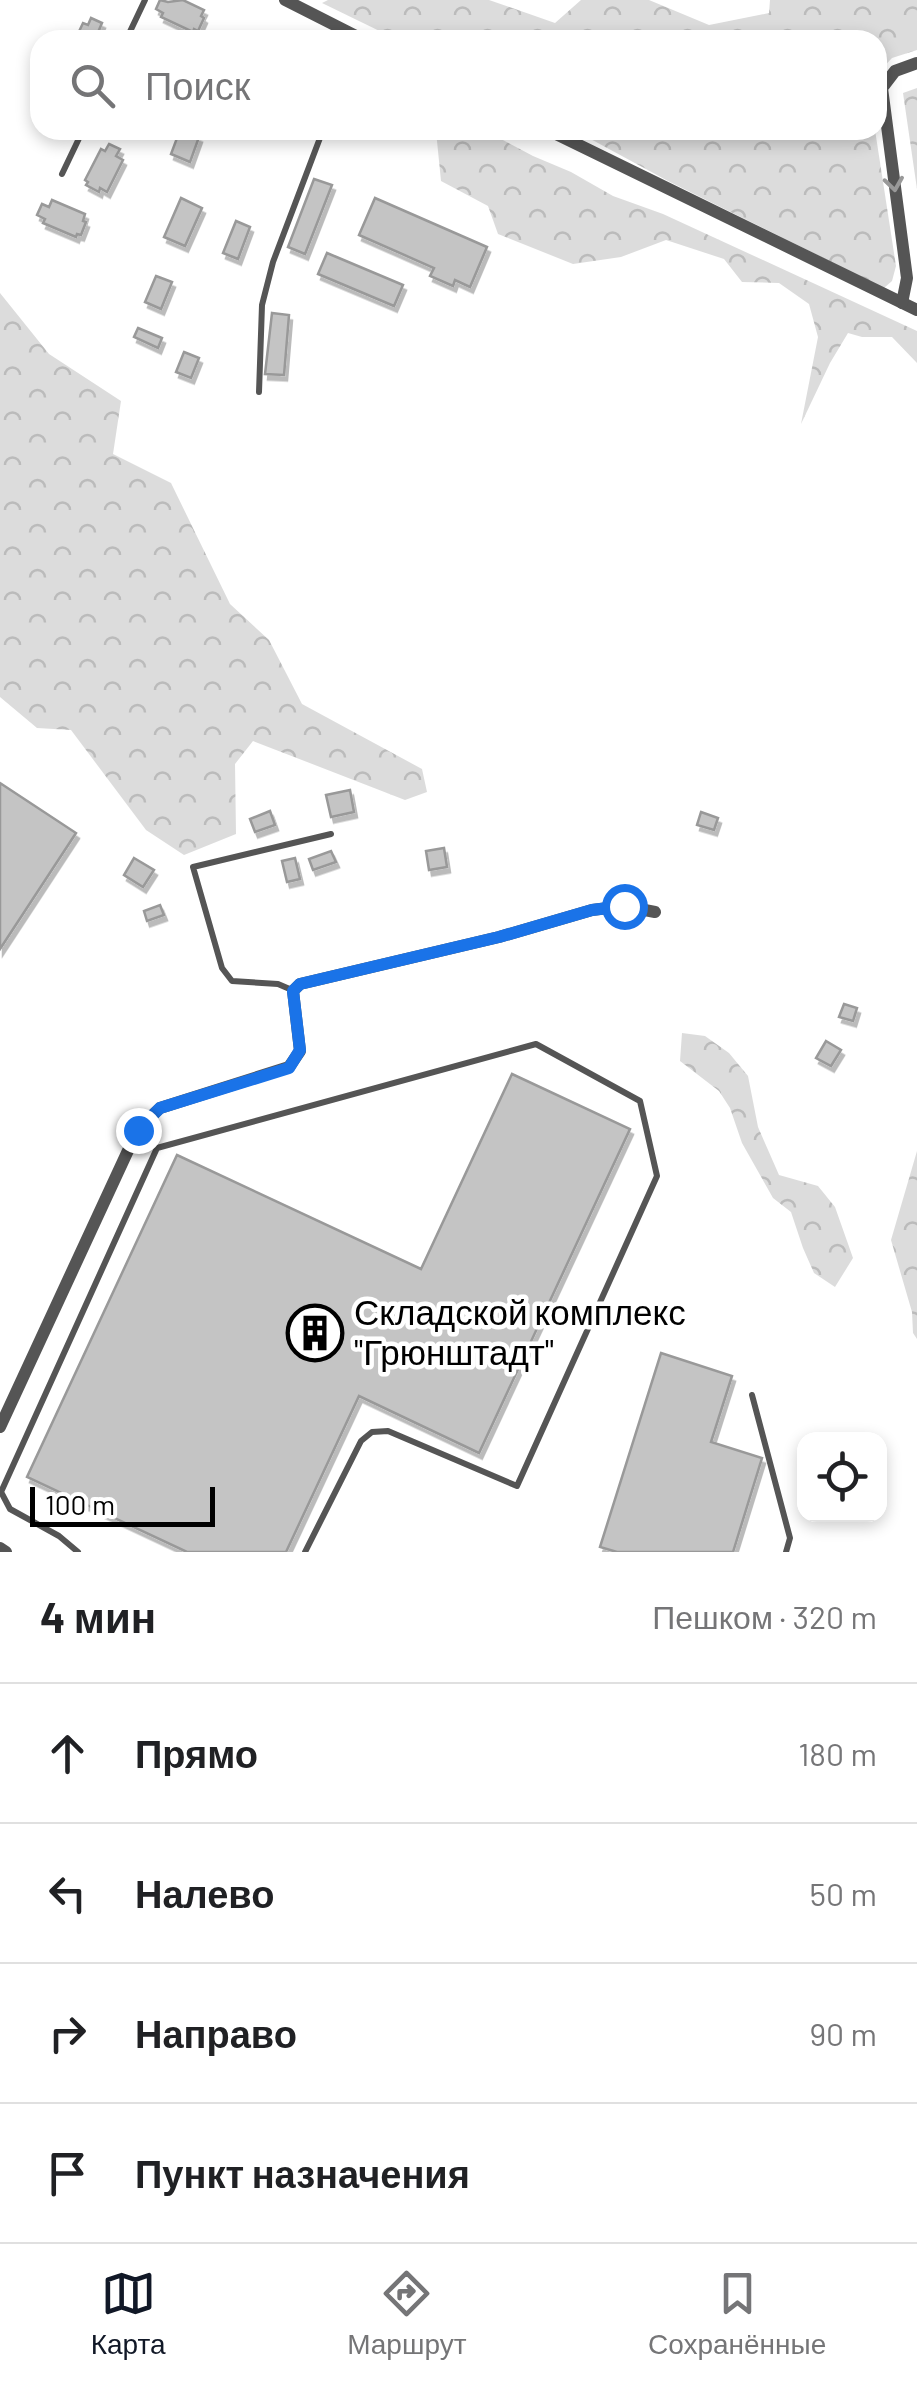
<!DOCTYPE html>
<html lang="ru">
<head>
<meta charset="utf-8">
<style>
  body { margin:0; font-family:Barlow,sans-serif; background:#f6f6f6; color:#202124 }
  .controls { position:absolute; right:30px; bottom:30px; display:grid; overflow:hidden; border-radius:20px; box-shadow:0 5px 15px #0003 }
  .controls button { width:90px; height:90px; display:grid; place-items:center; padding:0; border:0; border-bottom:2px solid #e0e0e0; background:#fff; color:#202124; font:50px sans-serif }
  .scale { position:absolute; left:30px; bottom:25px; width:185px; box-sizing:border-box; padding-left:10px; border:5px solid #000; border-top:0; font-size:28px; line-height:35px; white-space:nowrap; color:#000; -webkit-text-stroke:8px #fff; paint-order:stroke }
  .stop { position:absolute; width:30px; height:30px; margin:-22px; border:8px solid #1a73e8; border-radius:50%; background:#fff }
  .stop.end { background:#1a73e8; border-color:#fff; box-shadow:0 2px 10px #0008 }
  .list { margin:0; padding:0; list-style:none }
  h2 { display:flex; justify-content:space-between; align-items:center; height:130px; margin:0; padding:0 40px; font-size:42px }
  h2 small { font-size:32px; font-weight:400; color:#757577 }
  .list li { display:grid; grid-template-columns:65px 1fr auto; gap:30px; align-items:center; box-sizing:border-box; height:140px; padding:0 40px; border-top:2px solid #e0e0e0 }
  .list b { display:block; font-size:38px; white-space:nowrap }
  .list em { font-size:32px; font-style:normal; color:#757577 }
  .icon { flex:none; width:55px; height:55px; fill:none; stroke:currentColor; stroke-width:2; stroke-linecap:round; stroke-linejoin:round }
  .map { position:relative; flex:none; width:917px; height:1552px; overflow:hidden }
  .search { position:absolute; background:#fff; box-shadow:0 5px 15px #0003; left:30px; right:30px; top:30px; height:110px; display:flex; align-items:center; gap:25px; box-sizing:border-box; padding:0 35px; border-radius:30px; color:#757577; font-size:38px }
  .sheet { height:690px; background:#fff }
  nav { display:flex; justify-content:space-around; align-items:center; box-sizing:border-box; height:140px; border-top:2px solid #e0e0e0; background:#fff; font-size:28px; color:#757577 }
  nav a { display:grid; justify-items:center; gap:5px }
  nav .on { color:#111827 }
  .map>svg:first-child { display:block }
  .forest { fill:url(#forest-crowns) }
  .building { fill:#c4c4c4; stroke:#999; stroke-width:2.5; filter:url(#shadow) }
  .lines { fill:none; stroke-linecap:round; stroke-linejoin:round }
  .lane { stroke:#555; stroke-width:6 }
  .street { stroke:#555; stroke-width:12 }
  .oneway { stroke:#999 }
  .route { stroke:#1a73e8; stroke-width:12 }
  .labels { text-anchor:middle; stroke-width:9; stroke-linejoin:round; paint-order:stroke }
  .poi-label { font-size:35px; fill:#000; stroke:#fff; text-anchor:start }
</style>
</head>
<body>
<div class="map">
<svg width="917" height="1552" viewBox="0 0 917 1552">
  <defs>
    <pattern id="forest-crowns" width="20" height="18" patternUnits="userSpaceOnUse" patternTransform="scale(2.5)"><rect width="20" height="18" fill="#dcdcdc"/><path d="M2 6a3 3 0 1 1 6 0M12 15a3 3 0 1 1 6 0" fill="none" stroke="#bbb"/></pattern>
    <filter id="shadow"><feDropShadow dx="3" dy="5.5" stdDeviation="0" flood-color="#0004"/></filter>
  </defs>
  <rect width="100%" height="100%" fill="#fff"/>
  <g class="forest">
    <path d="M328,0H489L555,23L581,0H649L709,25L769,13L770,0H917V50L892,58L877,74V40H398L322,3Z"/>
    <path d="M917,88V189L903,93Z"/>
    <path d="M484,130L533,156L571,172L613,196L663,214L917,331V363L892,337H862L848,333L830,363L801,424L818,337L809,304L779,283L742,282L724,259L666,240L621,257L573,264L498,234L488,206L441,181L436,131Z"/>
    <path d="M574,130H875L896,266L892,281L884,288L668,181Z"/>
    <path d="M0,293L49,354L121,401L113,454L171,483L230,604L269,640L302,704L422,769L427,792L405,800L253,741L235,764L236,834L184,855L146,830L71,730L37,728L0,697Z"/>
    <path d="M682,1033L705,1036L729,1053L748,1076L758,1127L779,1175L818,1186L835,1207L853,1258L835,1287L814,1273L803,1248L791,1212L773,1198L742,1143L730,1108L719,1091L680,1061Z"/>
    <path d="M917,1151V1339L913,1333L912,1312L891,1240Z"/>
  </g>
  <g class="building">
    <path d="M160,0L168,2L183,0L204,10L201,16L204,18L198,31L194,29L193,32L161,17L163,13L156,9Z"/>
    <path d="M91,18L102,23L99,30L106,34L103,40H75L83,23L88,25Z"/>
    <path d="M180,130L199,137L190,162L171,154Z"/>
    <path d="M109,144L120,149L116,156L123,160L107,192L100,188L99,192L86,185L88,182L85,180L101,149L105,151Z"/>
    <path d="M314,179L332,185L305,254L288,247Z"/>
    <path d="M181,198L202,208L185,246L164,237Z"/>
    <path d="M375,198L487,247L470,287L455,280L453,286L430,276L434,268L359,235Z"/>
    <path d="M52,200L85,214L83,221L86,222L81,235L77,234L76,237L43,223L45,219L37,215L42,204L49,207Z"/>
    <path d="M236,221L250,227L238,259L223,253Z"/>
    <path d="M327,253L403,285L394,306L318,274Z"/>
    <path d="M156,276L172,282L161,309L145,302Z"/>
    <path d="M272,313L289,315L284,375L265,374Z"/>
    <path d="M138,328L162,338L158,348L134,337Z"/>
    <path d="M184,352L199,358L191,378L176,372Z"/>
    <path d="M0,783L76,833L0,949Z"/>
    <path d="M350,790L354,812L331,817L326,795Z"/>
    <path d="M270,811L275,825L255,832L250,819Z"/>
    <path d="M701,812L718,818L714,830L697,825Z"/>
    <path d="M444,848L447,867L429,870L426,851Z"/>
    <path d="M331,851L336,862L313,870L309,859Z"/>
    <path d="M134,858L154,870L143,887L124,875Z"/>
    <path d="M295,858L300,879L287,882L282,861Z"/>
    <path d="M160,905L164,915L147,921L144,911Z"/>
    <path d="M844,1004L857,1008L853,1021L839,1017Z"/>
    <path d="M826,1041L841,1050L831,1066L816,1058Z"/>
    <path d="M512,1074L630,1129L479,1453L359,1396L286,1552H187L27,1477L177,1155L421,1269Z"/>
    <path d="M661,1353L732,1376L711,1442L762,1458L733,1552H617L600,1547Z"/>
  </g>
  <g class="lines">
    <g class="lane">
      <path d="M126,40L145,0"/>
      <path d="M62,174L83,130"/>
      <path d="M259,392L262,305L273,262L323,130"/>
      <path d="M292,990L278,984L232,981L222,968L193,867L331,834"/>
      <path d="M752,1395L790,1538L786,1552"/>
      <path d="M78,1552L59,1536L10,1509L1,1492L157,1148L536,1044L640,1101L657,1176L517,1486L388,1431L372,1432L361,1441L305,1552"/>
    </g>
    <g class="street">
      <path d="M285,0L364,40"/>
      <path d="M548,130L917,310"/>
      <path d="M902,303L907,278L882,88L895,71L917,63"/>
      <path d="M0,1427L138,1129L160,1108L289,1067L300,1051L293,991L300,984L499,937L592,910L624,906L655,912"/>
      <path d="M0,1548L6,1552"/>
    </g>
  </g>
  <defs><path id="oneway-chevron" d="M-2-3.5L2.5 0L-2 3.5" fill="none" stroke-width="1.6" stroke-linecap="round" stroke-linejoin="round" transform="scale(2.5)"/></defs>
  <use class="oneway" href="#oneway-chevron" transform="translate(894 184) rotate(82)"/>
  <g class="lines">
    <path class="route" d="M138,1130L160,1108L289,1068L300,1050L293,991L300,984L499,937L592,910L624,906"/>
  </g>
  <defs>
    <g id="building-ring" transform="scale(2.875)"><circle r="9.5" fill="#fff" stroke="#000" stroke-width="1.5"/><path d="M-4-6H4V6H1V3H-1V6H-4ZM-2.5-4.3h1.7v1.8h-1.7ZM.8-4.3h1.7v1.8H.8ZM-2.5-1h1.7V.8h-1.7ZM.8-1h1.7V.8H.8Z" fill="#000"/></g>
  </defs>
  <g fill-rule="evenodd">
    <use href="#building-ring" x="315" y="1333"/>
  </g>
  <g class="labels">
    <g class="poi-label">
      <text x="354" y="1325">Складской комплекс<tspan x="354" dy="40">"Грюнштадт"</tspan></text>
    </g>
  </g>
</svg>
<div class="controls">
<button><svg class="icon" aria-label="locate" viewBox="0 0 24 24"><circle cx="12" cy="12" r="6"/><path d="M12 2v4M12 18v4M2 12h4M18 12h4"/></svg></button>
</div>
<div class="scale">100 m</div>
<div class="stop" style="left:624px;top:906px"></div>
<div class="stop end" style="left:138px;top:1130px"></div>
<div class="search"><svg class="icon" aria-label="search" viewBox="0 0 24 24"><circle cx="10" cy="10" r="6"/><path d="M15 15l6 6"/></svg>Поиск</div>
</div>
<section class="sheet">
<h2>4 мин<small>Пешком · 320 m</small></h2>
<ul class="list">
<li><svg class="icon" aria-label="ahead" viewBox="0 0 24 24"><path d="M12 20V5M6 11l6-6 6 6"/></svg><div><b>Прямо</b></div><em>180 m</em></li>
<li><svg class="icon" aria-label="left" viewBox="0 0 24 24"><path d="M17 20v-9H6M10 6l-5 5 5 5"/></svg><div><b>Налево</b></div><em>50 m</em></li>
<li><svg class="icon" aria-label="right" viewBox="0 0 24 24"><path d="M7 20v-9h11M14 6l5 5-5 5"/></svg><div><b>Направо</b></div><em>90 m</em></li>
<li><svg class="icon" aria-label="arrive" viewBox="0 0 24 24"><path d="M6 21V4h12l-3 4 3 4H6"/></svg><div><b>Пункт назначения</b></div></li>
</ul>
</section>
<nav>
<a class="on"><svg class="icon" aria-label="map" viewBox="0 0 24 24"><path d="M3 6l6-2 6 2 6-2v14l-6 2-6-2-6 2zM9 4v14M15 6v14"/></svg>Карта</a>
<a><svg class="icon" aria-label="directions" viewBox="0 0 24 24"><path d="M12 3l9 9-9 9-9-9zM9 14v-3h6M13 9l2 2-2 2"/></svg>Маршрут</a>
<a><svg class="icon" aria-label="saved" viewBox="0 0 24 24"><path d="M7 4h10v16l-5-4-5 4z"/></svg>Сохранённые</a>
</nav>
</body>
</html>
